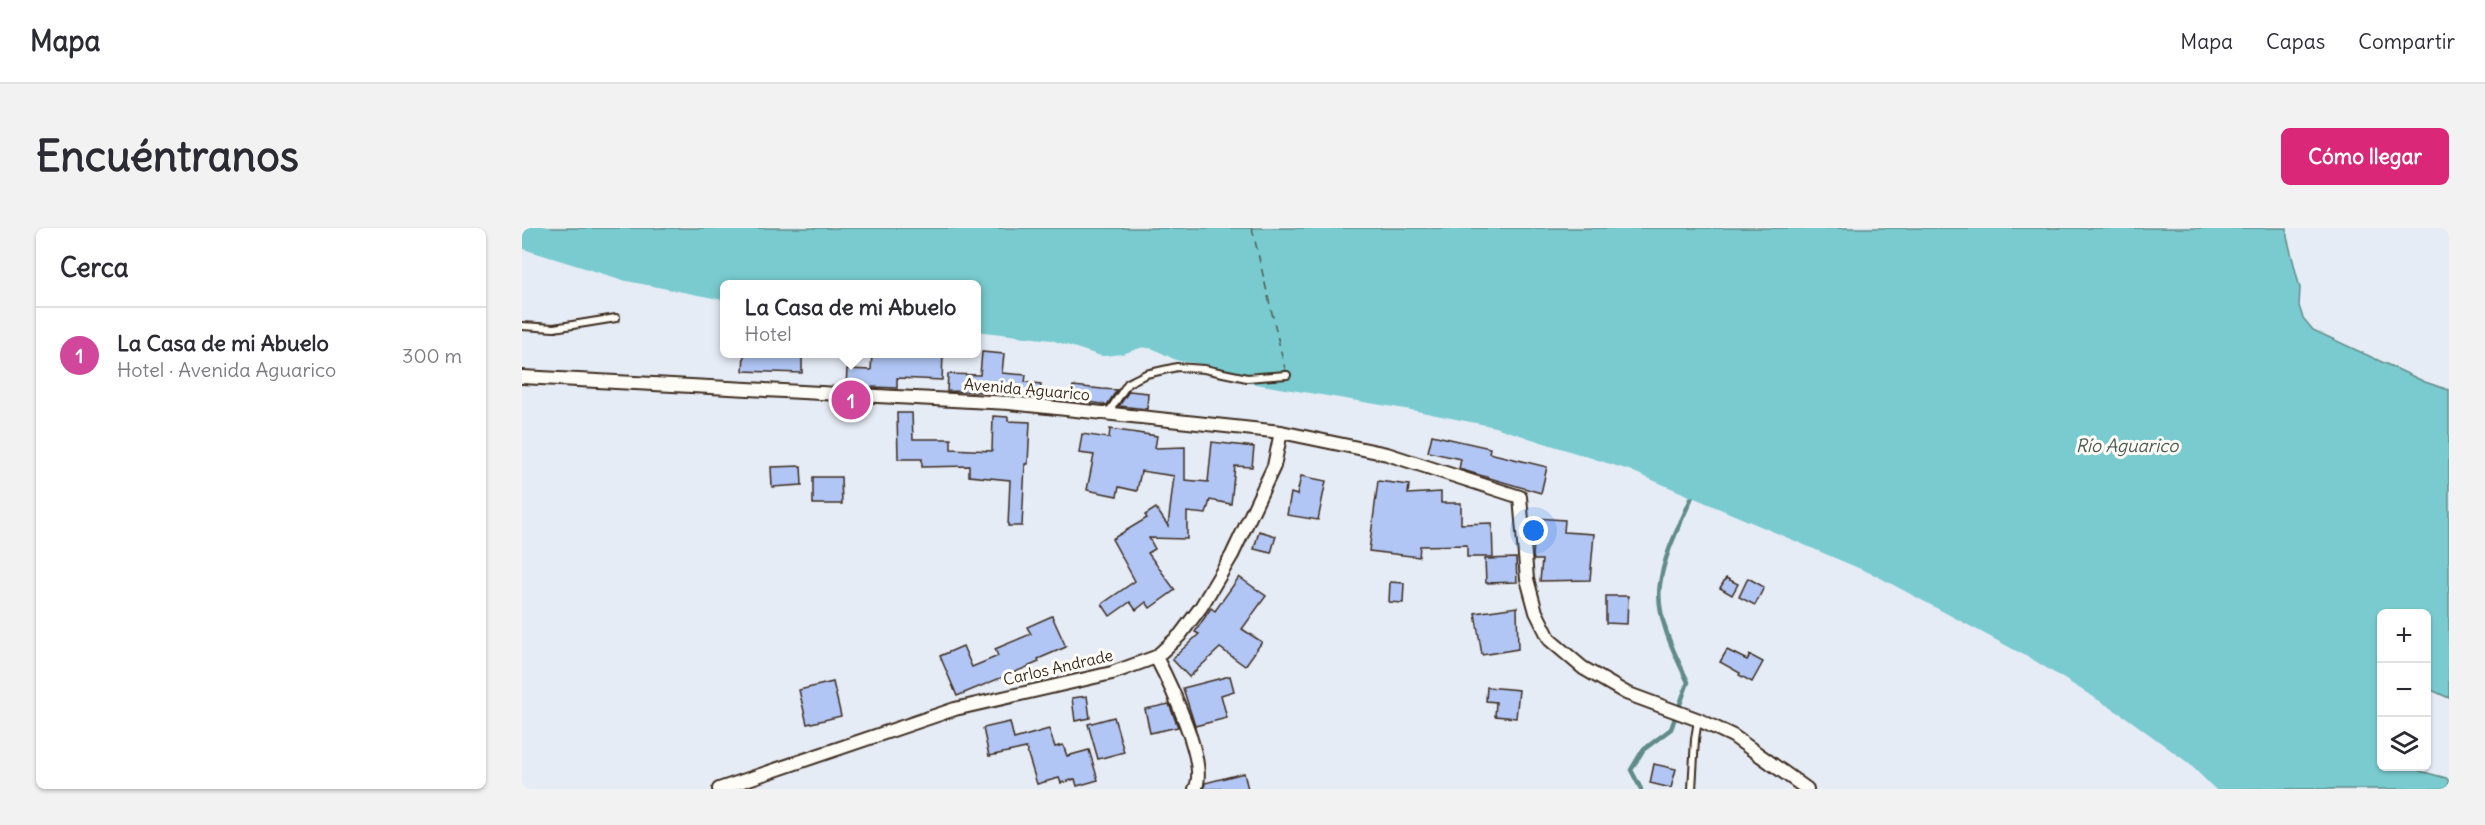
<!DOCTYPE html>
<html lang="es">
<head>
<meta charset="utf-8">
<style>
  body { margin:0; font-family:Delius,sans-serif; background:#f2f2f3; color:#2b2b33 }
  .controls { position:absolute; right:18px; bottom:18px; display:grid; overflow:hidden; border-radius:9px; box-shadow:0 2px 4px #0004 }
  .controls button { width:54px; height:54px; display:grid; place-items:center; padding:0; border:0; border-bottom:2px solid #e1e1e2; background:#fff; color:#2b2b33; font:30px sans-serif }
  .you { position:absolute; left:1012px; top:303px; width:21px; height:21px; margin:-15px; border:4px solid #fff; border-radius:50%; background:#1a73e8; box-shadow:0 0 0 9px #1a73e833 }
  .badge { display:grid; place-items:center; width:39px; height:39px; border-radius:50%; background:#db2777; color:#fff; font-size:20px; font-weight:700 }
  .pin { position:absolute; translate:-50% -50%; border:3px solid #fff; box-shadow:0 2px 6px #0006 }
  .popup { position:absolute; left:198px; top:52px; width:261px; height:78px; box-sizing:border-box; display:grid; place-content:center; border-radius:9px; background:#fff; filter:drop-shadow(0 2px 4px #0005); font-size:20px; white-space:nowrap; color:#7c7c81 }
  .popup b { font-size:22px; color:#2b2b33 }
  .popup::after { content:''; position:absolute; left:50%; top:100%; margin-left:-12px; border:12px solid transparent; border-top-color:#fff }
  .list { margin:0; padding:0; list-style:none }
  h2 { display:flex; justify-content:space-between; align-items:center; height:78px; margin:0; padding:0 24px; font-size:26px }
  h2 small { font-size:20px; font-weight:400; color:#7c7c81 }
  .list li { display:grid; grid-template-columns:39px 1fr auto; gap:18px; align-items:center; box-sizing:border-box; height:96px; padding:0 24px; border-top:2px solid #e1e1e2 }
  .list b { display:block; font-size:22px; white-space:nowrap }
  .list p { margin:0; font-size:20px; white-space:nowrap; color:#7c7c81 }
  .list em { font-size:20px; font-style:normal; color:#7c7c81 }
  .icon { flex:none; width:33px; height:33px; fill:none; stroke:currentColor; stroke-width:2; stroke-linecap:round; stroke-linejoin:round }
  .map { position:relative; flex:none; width:1927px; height:561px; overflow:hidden; border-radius:9px }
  header { display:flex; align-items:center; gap:36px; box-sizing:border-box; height:84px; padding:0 30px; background:#fff; border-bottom:2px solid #e1e1e2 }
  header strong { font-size:28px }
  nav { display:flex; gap:33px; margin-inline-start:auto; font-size:21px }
  .intro { display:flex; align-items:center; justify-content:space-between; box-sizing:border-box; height:144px; padding:0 36px }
  h1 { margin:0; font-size:42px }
  .button { padding:15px 27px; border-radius:9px; background:#db2777; color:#fff; font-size:21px; font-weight:700 }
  main { display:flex; gap:36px; padding:0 36px }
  aside { flex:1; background:#fff; border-radius:9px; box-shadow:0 2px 4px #0004 }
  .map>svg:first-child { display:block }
  .water { fill:#79cbcf; stroke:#608b88; stroke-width:1.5 }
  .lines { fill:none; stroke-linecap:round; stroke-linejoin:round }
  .stream { stroke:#608b88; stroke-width:4.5 }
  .river { stroke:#79cbcf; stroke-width:28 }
  .ferry { stroke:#4e5a53; stroke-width:1.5; stroke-dasharray:8 6; stroke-linecap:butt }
  .building { fill:#b1c6f5; stroke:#3b2a1e; stroke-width:1.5 }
  .lane-casing { stroke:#3b2a1e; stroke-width:10 }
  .street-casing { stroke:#3b2a1e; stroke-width:16 }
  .lane { stroke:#fdfcf7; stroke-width:6 }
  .street { stroke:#fdfcf7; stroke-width:12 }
  .labels { text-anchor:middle; stroke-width:6; stroke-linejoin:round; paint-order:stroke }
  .street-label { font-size:16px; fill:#3b2a1e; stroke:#fdfcf7 }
  .water-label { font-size:18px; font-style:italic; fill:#4e5a53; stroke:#fdfcf7 }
</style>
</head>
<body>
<header>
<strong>Mapa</strong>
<nav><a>Mapa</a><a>Capas</a><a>Compartir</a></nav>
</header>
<div class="intro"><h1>Encuéntranos</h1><a class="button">Cómo llegar</a></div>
<main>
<aside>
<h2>Cerca<small></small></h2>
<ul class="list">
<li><span class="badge" style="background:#d1479c">1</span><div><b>La Casa de mi Abuelo</b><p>Hotel · Avenida Aguarico</p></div><em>300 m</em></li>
</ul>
</aside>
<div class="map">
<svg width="1927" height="561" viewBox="0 0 1927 561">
  <rect width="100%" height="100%" fill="#e6ecf6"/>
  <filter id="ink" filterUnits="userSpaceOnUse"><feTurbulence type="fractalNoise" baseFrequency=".0167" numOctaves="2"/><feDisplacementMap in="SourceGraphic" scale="12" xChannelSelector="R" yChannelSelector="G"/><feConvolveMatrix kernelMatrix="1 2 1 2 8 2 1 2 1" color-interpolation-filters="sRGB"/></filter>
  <g filter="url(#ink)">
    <path class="water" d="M0,0H1765V9L1778,60L1777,78L1781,90L1791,102L1903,154L1927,162V470L1905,460L1904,386H1860V538L1892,539L1898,543L1924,550L1927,553V561H1713L1675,524L1611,477L1522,422L1360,335L1112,229L975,185L896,168L723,140L697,124L659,119L635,107L619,105L598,112L581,114L531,98L455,89V57H203V58C134,51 66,27 0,6Z"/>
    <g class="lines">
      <path class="stream" d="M1119,561L1109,542L1121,522L1149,501L1166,454C1153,427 1133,387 1138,356C1143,320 1164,286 1177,252"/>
      <g class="river">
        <path d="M0,6L106,39L203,58"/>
        <path d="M455,89L531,98L581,114L598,112L619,105L635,107L659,119L697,124L723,140L896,169L975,185L1112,229L1360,335L1522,422L1611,477L1675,524L1713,561"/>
      </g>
      <path class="ferry" d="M730,0L764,145"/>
    </g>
    <g class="building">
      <path d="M460,124L482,126L480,145L504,147L503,154L519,156L518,168L458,162V164L425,163L426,146L458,147Z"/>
      <path d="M222,126L280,129V145L221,143Z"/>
      <path d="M350,126H421L420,152L375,150V160L324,158L325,141L349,142Z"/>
      <path d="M551,158L580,161L595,162L585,177L549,171Z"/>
      <path d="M607,163L626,165L625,181L597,178Z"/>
      <path d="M375,185H390L391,211H429V221L470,223L471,188L486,189V193L508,194L506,236H503L500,298H486L488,252L447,248V238L400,239V231H376Z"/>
      <path d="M588,201L635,208L633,220L663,219V252L686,254L690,214L732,219L730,239L713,238L709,276L688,272L684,286L665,284V311L627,310L633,321L626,325L653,362L628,380L624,374L614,382L608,374L588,388L580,376L613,353L590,311L625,290L623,287L634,280L646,298L652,248L619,243L615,263L597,259L595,268L565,262L572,227L557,225L560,206L587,210Z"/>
      <path d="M910,207L968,220L967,225L1025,239L1019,265L937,241L939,231L906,224Z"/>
      <path d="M279,238L280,257L250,259L249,239Z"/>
      <path d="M779,248L804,253L796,292L765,287L769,265L775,267Z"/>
      <path d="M291,249H319L320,276H291Z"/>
      <path d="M856,253L887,257L886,266L919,264V275H939V296L970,295L971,329H945V317L898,318L897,329L847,323Z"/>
      <path d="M1014,290L1043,292L1042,304L1072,306L1068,352L1018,353L1020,332H1012L1011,328Z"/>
      <path d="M737,303L754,308L749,325L732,321Z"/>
      <path d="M994,330L995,354L964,355L963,331Z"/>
      <path d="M717,349L744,368L720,401L740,414L723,438L698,420L667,449L650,431L677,406L673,404L689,380L693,383Z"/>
      <path d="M1204,350L1216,356L1210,367L1198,360Z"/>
      <path d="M1226,350L1242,359L1233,377L1217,369Z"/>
      <path d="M868,354L882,355L881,375L867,374Z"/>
      <path d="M1084,368H1106L1105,396L1084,395Z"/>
      <path d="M995,379L996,421L960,427L953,385Z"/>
      <path d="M530,388L544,419L516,431L517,434L435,468L418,428L441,418L450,439L476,428L473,421L509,406L505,399Z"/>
      <path d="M1205,422L1225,432L1228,427L1241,434L1230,454L1217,447L1218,445L1198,434Z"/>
      <path d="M708,448L712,463L699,467L705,490L673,498L661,460Z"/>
      <path d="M311,454L319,488L285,496L277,462Z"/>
      <path d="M965,459L997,462L994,490L973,488L974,474L964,473Z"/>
      <path d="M565,468L568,490L553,493L550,470Z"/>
      <path d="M647,476L656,499L628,505L623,481Z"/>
      <path d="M592,489L602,524L576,531L566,496Z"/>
      <path d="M488,494L492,511L527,501L533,519L541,517L545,528L567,522L576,552L555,558L553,551L539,555L537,550L515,556L504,520L467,528L461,500Z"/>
      <path d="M1132,536L1154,541L1149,560L1128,555Z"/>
      <path d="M722,545L726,561H682L683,555Z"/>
    </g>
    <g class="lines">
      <g class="lane-casing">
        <g id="lane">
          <path d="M0,98L32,100L94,90"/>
          <path d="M586,185L606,155L624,146L655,139L682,141L725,150L765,147"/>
          <path d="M1170,561L1173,511L1176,492"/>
        </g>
      </g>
      <g class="street-casing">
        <g id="street">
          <path d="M0,149L487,175L759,204L865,226L998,269L1005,351L1014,384L1028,412L1061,440L1104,465L1177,492L1211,508L1285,561"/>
          <path d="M634,429C647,454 687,537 673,561"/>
          <path d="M197,561L433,481L590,445L634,429L658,407L679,379L710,327L752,238L759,204"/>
        </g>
      </g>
      <use href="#lane" class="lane"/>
      <use href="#street" class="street"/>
    </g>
  </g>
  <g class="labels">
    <g class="street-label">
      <text transform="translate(505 161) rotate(5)" y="6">Avenida Aguarico</text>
      <text transform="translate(536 439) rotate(-13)" y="6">Carlos Andrade</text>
    </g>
    <g class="water-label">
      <text x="1605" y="224">Río Aguarico</text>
    </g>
  </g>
</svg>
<div class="controls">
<button>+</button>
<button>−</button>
<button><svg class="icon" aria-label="layers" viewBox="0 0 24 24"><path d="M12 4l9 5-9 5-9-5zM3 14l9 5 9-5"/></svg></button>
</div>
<div class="you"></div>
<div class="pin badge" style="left:329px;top:172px;background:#d1479c">1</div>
<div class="popup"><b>La Casa de mi Abuelo</b>Hotel</div>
</div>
</main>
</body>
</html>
